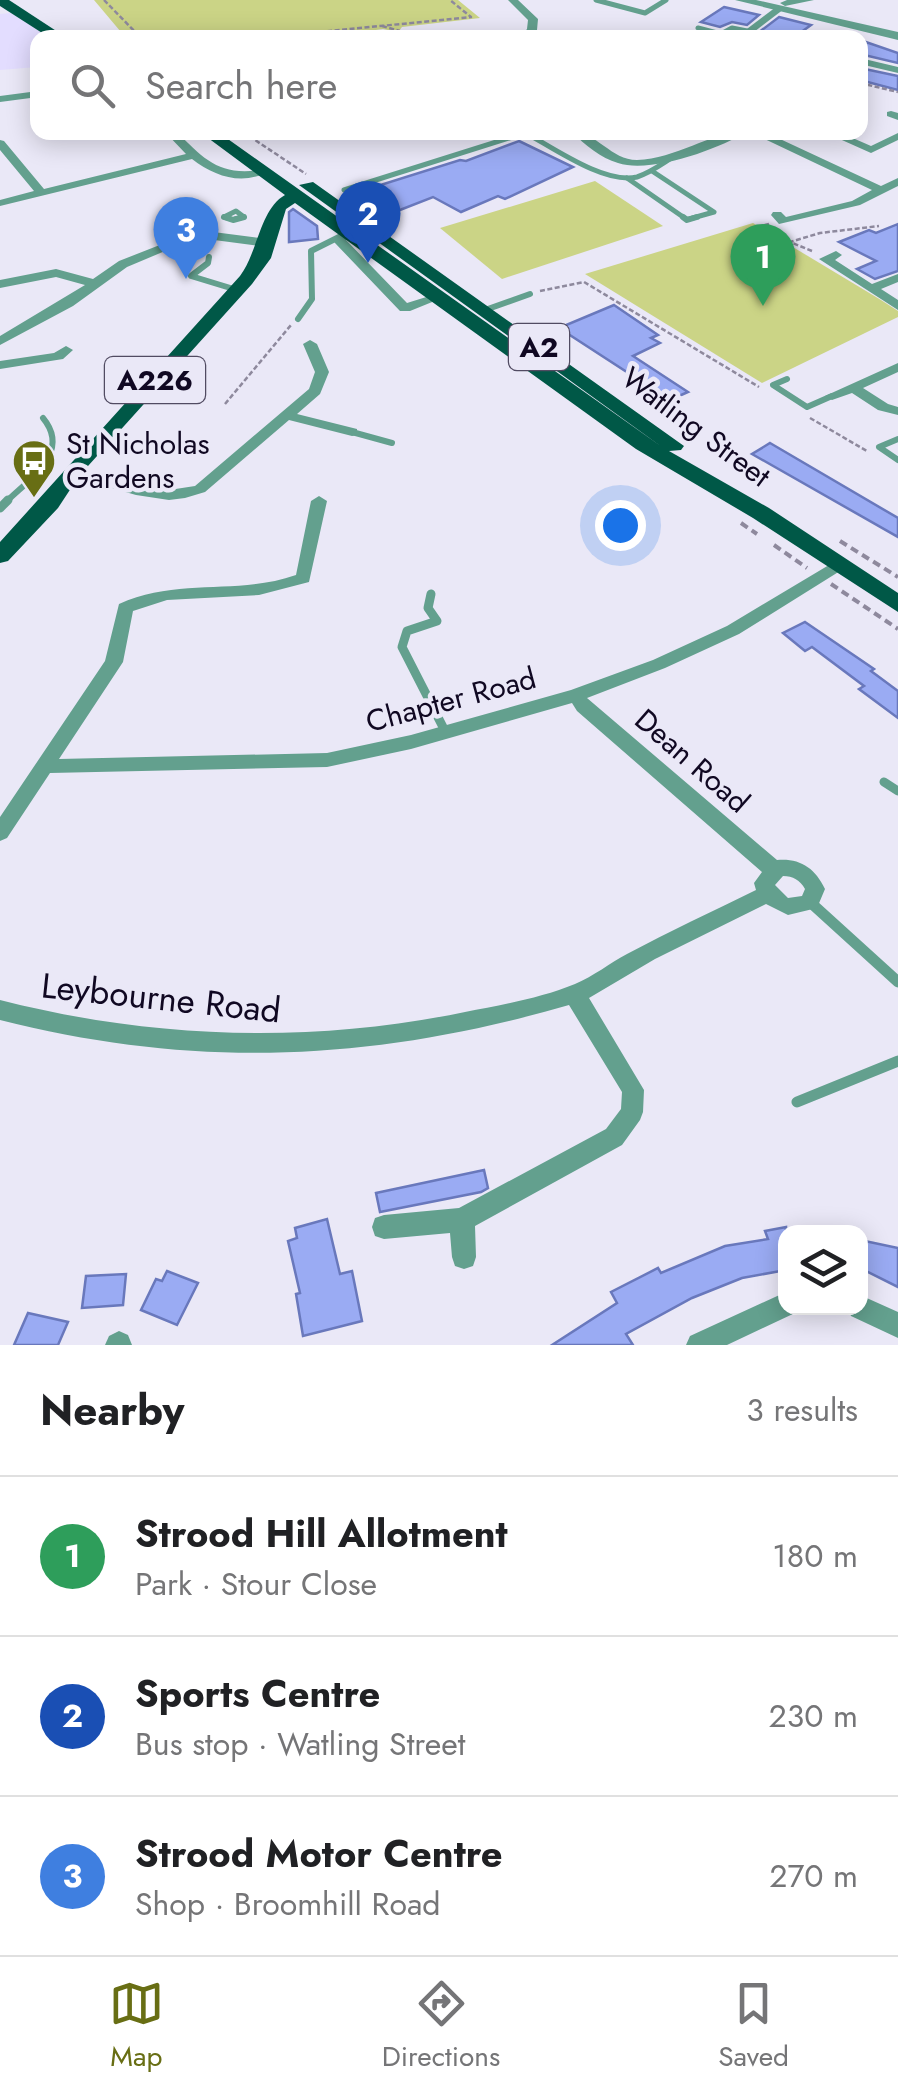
<!DOCTYPE html>
<html lang="en">
<head>
<meta charset="utf-8">
<style>
  body { margin:0; font-family:Jost,sans-serif; background:#f2f2f2; color:#202124 }
  .controls { position:absolute; right:30px; bottom:30px; display:grid; overflow:hidden; border-radius:20px; box-shadow:0 5px 25px #0003 }
  .controls button { width:90px; height:90px; display:grid; place-items:center; padding:0; border:0; border-bottom:2px solid #e0e0e0; background:#fff; color:#202124; font:50px sans-serif }
  .you { position:absolute; left:620px; top:525px; width:35px; height:35px; margin:-25px; border:8px solid #fff; border-radius:50%; background:#1a73e8; box-shadow:0 0 0 15px #1a73e833 }
  .badge { display:grid; place-items:center; width:65px; height:65px; border-radius:50%; background:#686e14; color:#fff; font-size:32px; font-weight:700 }
  .pin { position:absolute; translate:-50% -82px; filter:drop-shadow(0 2px 5px #0008) }
  .pin::after { content:''; position:absolute; top:52px; width:35px; height:30px; background:inherit; clip-path:polygon(0 0,100% 0,50% 100%) }
  .list { margin:0; padding:0; list-style:none }
  h2 { display:flex; justify-content:space-between; align-items:center; height:130px; margin:0; padding:0 40px; font-size:42px }
  h2 small { font-size:32px; font-weight:400; color:#757577 }
  .list li { display:grid; grid-template-columns:65px 1fr auto; gap:30px; align-items:center; box-sizing:border-box; height:160px; padding:0 40px; border-top:2px solid #e0e0e0 }
  .list b { display:block; font-size:38px; white-space:nowrap }
  .list p { margin:0; font-size:32px; white-space:nowrap; color:#757577 }
  .list em { font-size:32px; font-style:normal; color:#757577 }
  .icon { flex:none; width:55px; height:55px; fill:none; stroke:currentColor; stroke-width:2; stroke-linecap:round; stroke-linejoin:round }
  .map { position:relative; flex:none; width:898px; height:1345px; overflow:hidden }
  .search { position:absolute; background:#fff; box-shadow:0 5px 25px #0003; left:30px; right:30px; top:30px; height:110px; display:flex; align-items:center; gap:25px; box-sizing:border-box; padding:0 35px; border-radius:20px; color:#757577; font-size:38px }
  .sheet { height:610px; background:#fff }
  nav { display:flex; justify-content:space-around; align-items:center; box-sizing:border-box; height:140px; border-top:2px solid #e0e0e0; background:#fff; font-size:28px; color:#757577 }
  nav a { display:grid; justify-items:center; gap:5px }
  nav .on { color:#686e14 }
  .map>svg:first-child { display:block }
  .built { fill:#e3ddff }
  .green { fill:#cbd486 }
  .building { fill:#9aabf3; stroke:#6978bc; stroke-width:2.5 }
  .lines { fill:none; stroke-linecap:round; stroke-linejoin:round }
  .path-far1 { stroke:#8e899d; stroke-width:2.5; stroke-dasharray:5 2.5; stroke-linecap:butt }
  .path { stroke:#8e899d; stroke-width:4; stroke-dasharray:8 5; stroke-linecap:butt }
  .service-far3 { stroke:#63a08e; stroke-width:5 }
  .service-far2 { stroke:#63a08e; stroke-width:6 }
  .service-far1 { stroke:#63a08e; stroke-width:9 }
  .service { stroke:#63a08e; stroke-width:11 }
  .minor { fill:#63a08e; fill-rule:evenodd }
  .tertiary { fill:#63a08e; fill-rule:evenodd }
  .primary { fill:#005847; fill-rule:evenodd }
  .labels { text-anchor:middle; stroke-width:9; stroke-linejoin:round; paint-order:stroke }
  .shield { fill:#eae8f7; stroke:#514b62; stroke-width:2.5 }
  .shield-label { font-size:28px; font-weight:bold; fill:#100822 }
  .street-label { font-size:30px; fill:#100822; stroke:#eae8f7 }
  .poi-label { font-size:30px; fill:#100822; stroke:#eae8f7; text-anchor:start }
  .near-street-label { font-size:35px; fill:#100822; stroke:#eae8f7 }
</style>
</head>
<body>
<div class="map">
<svg width="898" height="1345" viewBox="0 0 898 1345">
  <rect width="100%" height="100%" fill="#eae8f7"/>
  <path class="built" d="M11,13L50,37L38,38L37,67L0,70V14Z"/>
  <g class="green">
    <path d="M94,0H458L480,18L402,27L398,32L383,29L318,38H126Z"/>
    <path d="M595,181L663,226L502,279L440,228Z"/>
    <path d="M753,223L881,300L898,311V317L762,383L585,274Z"/>
  </g>
  <g class="building">
    <path d="M724,7L759,15L747,25L732,22L720,27L701,22Z"/>
    <path d="M779,17L811,25L793,38L758,33Z"/>
    <path d="M860,40L898,53V63L860,54Z"/>
    <path d="M860,68L898,76V90L860,80Z"/>
    <path d="M519,141L573,167L505,199L498,196L461,212L433,197L387,215L356,198L378,189L374,187L460,160L466,161Z"/>
    <path d="M293,209L317,226L318,239L289,242V212Z"/>
    <path d="M898,224V271L875,279L857,269L876,261L839,242L869,230L876,233Z"/>
    <path d="M614,305L658,335L651,338L660,343L633,356L688,392L670,400L559,328Z"/>
    <path d="M770,443L898,518V537L752,454Z"/>
    <path d="M805,622L874,669L871,671L898,691V718L859,689L864,686L812,647L805,651L783,633Z"/>
    <path d="M484,1170L488,1188L481,1192L380,1212L376,1193Z"/>
    <path d="M327,1219L340,1274L352,1271L362,1321L303,1336L296,1294L300,1293L288,1241L297,1238L295,1228Z"/>
    <path d="M786,1227V1270L742,1278L692,1298L626,1334L633,1345H552L617,1303L611,1292L658,1268L661,1273L725,1246L768,1239L765,1231Z"/>
    <path d="M860,1240L898,1248V1287L860,1268Z"/>
    <path d="M167,1271L198,1283L177,1325L141,1310L156,1279L162,1281Z"/>
    <path d="M126,1274L123,1305L82,1308L86,1276Z"/>
    <path d="M28,1313L68,1322L58,1345H14Z"/>
  </g>
  <g class="lines">
    <g class="path-far1">
      <path d="M104,0L141,38"/>
      <path d="M382,26L425,38"/>
      <path d="M260,38L471,17L450,0"/>
      <path d="M860,83L898,92"/>
      <path d="M243,132L306,174"/>
      <path d="M769,224L765,225L790,242"/>
      <path d="M812,251L790,242L820,233L879,226"/>
      <path d="M540,291L584,282L759,387"/>
      <path d="M225,404L291,325"/>
      <path d="M810,418L867,451"/>
    </g>
    <g class="path">
      <path d="M741,523L757,534"/>
      <path d="M840,541L898,577"/>
      <path d="M774,545L807,568"/>
      <path d="M831,584L898,629"/>
    </g>
    <g class="service-far3">
      <path d="M596,0L645,13L666,0"/>
      <path d="M698,28L721,34L732,28L747,31"/>
      <path d="M485,132L490,135"/>
      <path d="M524,132C552,147 605,185 637,177C650,173 662,164 673,157"/>
      <path d="M652,171L714,212L689,219"/>
      <path d="M627,178L686,219"/>
      <path d="M344,190L525,133"/>
      <path d="M231,219L224,217L236,211L244,217L235,219"/>
    </g>
    <g class="service-far2">
      <path d="M224,217L233,220L244,217"/>
      <path d="M683,217L687,220L697,217"/>
      <path d="M209,257L208,263L191,276L237,290"/>
      <path d="M485,310L530,294"/>
      <path d="M298,319L312,299L311,251L339,237"/>
      <path d="M787,379L773,385L807,407L832,396"/>
      <path d="M352,432L392,443"/>
      <path d="M898,439L879,447L898,460"/>
      <path d="M5,503C29,479 72,453 43,418"/>
    </g>
    <g class="service-far1">
      <path d="M0,508L8,500"/>
      <path d="M431,594L428,608L437,621L407,631L402,647L445,731"/>
      <path d="M884,782L898,791"/>
    </g>
    <g class="service">
      <path d="M810,902L898,982"/>
      <path d="M797,1102L898,1061"/>
    </g>
    <g class="minor">
      <path d="M508,0H518L538,19L537,30L530,38H520L527,29L528,20Z"/>
      <path d="M787,0H814L785,6L780,3Z"/>
      <path d="M776,7L784,9L746,38H735Z"/>
      <path d="M860,58L898,67V73L860,64Z"/>
      <path d="M38,91V97L0,102V96Z"/>
      <path d="M891,111L898,113V120L887,116V112Z"/>
      <path d="M165,132H177C204,159 219,176 260,170L266,173C240,185 214,176 192,159L0,206V200L34,191L0,150V140L4,141L44,189L186,154Z"/>
      <path d="M572,132C597,132 611,160 637,160C676,159 709,132 747,132C718,149 651,174 618,163C601,158 585,145 572,132Z"/>
      <path d="M750,132H765L881,186L898,178V186L860,205L779,224L771,215L773,212H781L786,217L852,201L872,190Z"/>
      <path d="M824,132H839L871,146L898,133V140L871,153Z"/>
      <path d="M198,230L267,239L273,243L267,247L199,238L184,243L127,267L73,306L0,345V336L85,285L56,277L0,288V280L56,269L93,279L119,261Z"/>
      <path d="M342,231H350L352,234L346,240L407,303L436,294L442,298L410,311H400L335,243L333,240Z"/>
      <path d="M836,251L842,255L835,260L872,284L898,274V282L881,289L898,300V310L819,259Z"/>
      <path d="M310,340L317,344L329,372L320,394L297,414L357,429V435L352,436L289,420L205,492L185,498L169,500L136,495L66,475L63,472L71,467L153,489L169,490L195,486L309,389L315,372L303,344Z"/>
      <path d="M66,346L73,350L63,359L0,369V361L54,353Z"/>
      <path d="M898,363V372L863,388L888,404L898,407V415L878,410L852,393L832,400L825,396Z"/>
      <path d="M319,496L327,501L309,582L259,595L167,600L133,611L123,662L59,759L327,753L411,735L571,690L653,660L727,626L834,562L840,561L848,566L739,634L665,668L587,698L777,860C800,858 815,868 825,889L817,908L788,915L766,904L655,959L589,998L644,1090L643,1112L640,1120L622,1145L475,1226L476,1257L473,1266L464,1269L455,1266L452,1257L450,1233L384,1239L375,1236L372,1227L375,1218L384,1215L459,1208L606,1129L621,1109L622,1092L569,1005C375,1061 197,1070 0,1020V1000C153,1039 310,1044 465,1012C501,1005 541,998 575,984C594,976 610,963 627,954C670,931 713,911 756,890L754,883L762,872L577,711L572,703L411,749L327,767L50,773L7,838L0,841V817L105,661L119,604C180,577 236,596 296,575L311,501ZM783,876C793,876 800,880 805,889L802,896L788,898L775,885Z"/>
      <path d="M786,1292V1308H797L795,1313L727,1345H686L690,1336Z"/>
      <path d="M860,1295L898,1312V1338L851,1316L848,1308H860Z"/>
      <path d="M119,1331L128,1335L132,1345H105L109,1336Z"/>
    </g>
    <path class="tertiary" d="M735,0H756L898,32V40Z"/>
    <g class="primary">
      <path d="M0,0H9L67,38H50L0,6Z"/>
      <path d="M200,132H218L662,447L299,185L313,182L684,446L681,450L669,451L769,508L898,593V612L753,518L636,449L295,203L286,209L271,258L252,284L79,476L58,508L8,561L0,563V542L240,276C258,252 260,209 285,195Z"/>
    </g>
  </g>
  <defs>
    <g id="bus-pin" transform="scale(2.25)"><path d="M0 17L-7.5 6A9.5 9.5 0 1 1 7.5 6Z" fill="#686e14" stroke="#eae8f7"/><path d="M-5-6H5V4H4V6H2V4H-2V6H-4V4H-5ZM-3.5-4V0h7V-4ZM-3.5 1.2v1.5H-2V1.2ZM2 1.2v1.5H3.5V1.2Z" fill="#fff"/></g>
  </defs>
  <g fill-rule="evenodd">
    <use href="#bus-pin" x="34" y="461"/>
  </g>
  <g class="labels">
    <g class="shield">
      <rect x="509" y="324" width="60" height="46" rx="8"/>
      <rect x="105" y="357" width="100" height="46" rx="8"/>
    </g>
    <g class="shield-label">
      <text x="539" y="357">A2</text>
      <text x="155" y="390">A226</text>
    </g>
    <g class="street-label">
      <text transform="translate(696 427) rotate(37)" y="10">Watling Street</text>
      <text transform="translate(451 700) rotate(-15)" y="10">Chapter Road</text>
      <text transform="translate(692 761) rotate(41)" y="10">Dean Road</text>
    </g>
    <g class="poi-label">
      <text x="66" y="454">St Nicholas<tspan x="66" dy="34">Gardens</tspan></text>
    </g>
    <g class="near-street-label">
      <text transform="translate(161 998) rotate(6)" y="12">Leybourne Road</text>
    </g>
  </g>
</svg>
<div class="controls">
<button><svg class="icon" aria-label="layers" viewBox="0 0 24 24"><path d="M12 4l9 5-9 5-9-5zM3 14l9 5 9-5"/></svg></button>
</div>
<div class="you"></div>
<div class="pin badge" style="left:763px;top:306px;background:#2e9e5b">1</div>
<div class="pin badge" style="left:368px;top:263px;background:#1a4fb4">2</div>
<div class="pin badge" style="left:186px;top:279px;background:#3f7fe0">3</div>
<div class="search"><svg class="icon" aria-label="search" viewBox="0 0 24 24"><circle cx="10" cy="10" r="6"/><path d="M15 15l6 6"/></svg>Search here</div>
</div>
<section class="sheet">
<h2>Nearby<small>3 results</small></h2>
<ul class="list">
<li><span class="badge" style="background:#2e9e5b">1</span><div><b>Strood Hill Allotment</b><p>Park · Stour Close</p></div><em>180 m</em></li>
<li><span class="badge" style="background:#1a4fb4">2</span><div><b>Sports Centre</b><p>Bus stop · Watling Street</p></div><em>230 m</em></li>
<li><span class="badge" style="background:#3f7fe0">3</span><div><b>Strood Motor Centre</b><p>Shop · Broomhill Road</p></div><em>270 m</em></li>
</ul>
</section>
<nav>
<a class="on"><svg class="icon" aria-label="map" viewBox="0 0 24 24"><path d="M3 6l6-2 6 2 6-2v14l-6 2-6-2-6 2zM9 4v14M15 6v14"/></svg>Map</a>
<a><svg class="icon" aria-label="directions" viewBox="0 0 24 24"><path d="M12 3l9 9-9 9-9-9zM9 14v-3h6M13 9l2 2-2 2"/></svg>Directions</a>
<a><svg class="icon" aria-label="saved" viewBox="0 0 24 24"><path d="M7 4h10v16l-5-4-5 4z"/></svg>Saved</a>
</nav>
</body>
</html>
